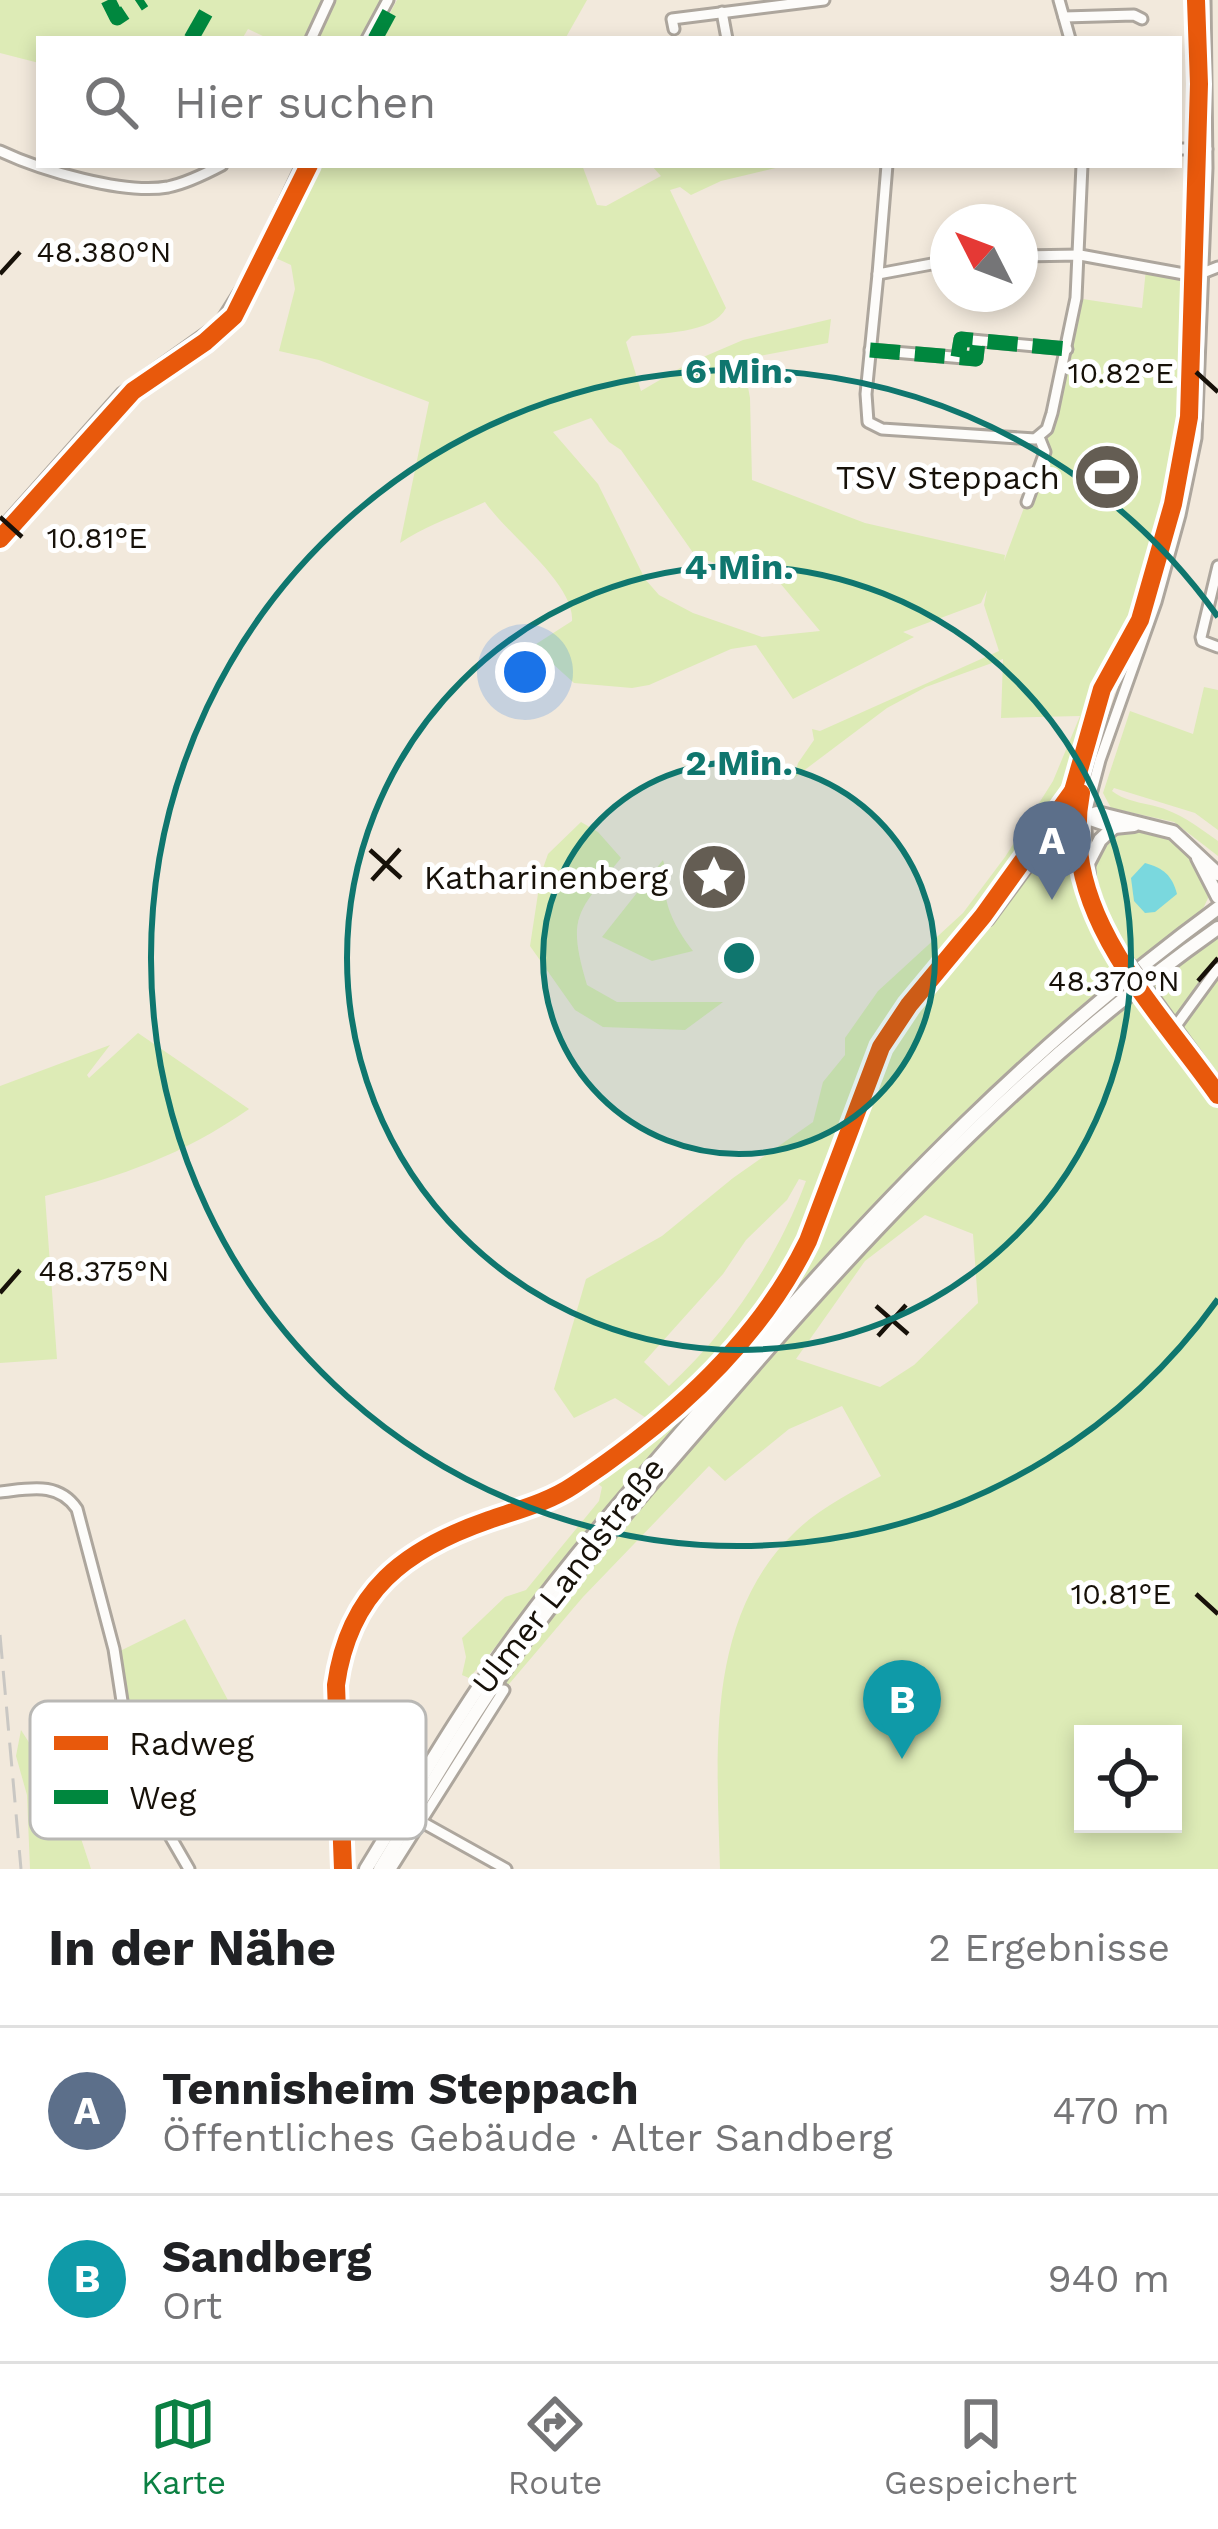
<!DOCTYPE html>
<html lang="de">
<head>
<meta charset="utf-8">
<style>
  body { margin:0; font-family:"Work Sans",sans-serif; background:#f2f2f2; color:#202124 }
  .controls { position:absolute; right:36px; bottom:36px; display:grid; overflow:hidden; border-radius:0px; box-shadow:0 6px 18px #0003 }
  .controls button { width:108px; height:108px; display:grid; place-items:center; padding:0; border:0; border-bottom:3px solid #e0e0e0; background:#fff; color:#202124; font:60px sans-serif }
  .compass { position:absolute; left:930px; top:204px; width:108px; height:108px; border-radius:50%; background:#fff; box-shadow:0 6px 18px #0003; rotate:312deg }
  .you { position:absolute; left:525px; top:672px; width:42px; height:42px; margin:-30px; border:9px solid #fff; border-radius:50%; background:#1a73e8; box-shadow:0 0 0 18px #1a73e833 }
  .badge { display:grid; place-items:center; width:78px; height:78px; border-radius:50%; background:#0b8043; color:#fff; font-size:39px; font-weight:700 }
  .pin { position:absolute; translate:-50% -99px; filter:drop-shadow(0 3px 6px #0008) }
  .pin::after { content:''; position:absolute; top:63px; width:42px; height:36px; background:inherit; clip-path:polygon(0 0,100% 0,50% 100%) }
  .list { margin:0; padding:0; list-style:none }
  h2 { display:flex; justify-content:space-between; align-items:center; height:156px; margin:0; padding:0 48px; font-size:51px }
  h2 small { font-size:39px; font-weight:400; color:#757577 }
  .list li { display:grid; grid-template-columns:78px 1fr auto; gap:36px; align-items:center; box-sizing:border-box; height:168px; padding:0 48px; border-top:3px solid #e0e0e0 }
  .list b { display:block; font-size:45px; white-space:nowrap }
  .list p { margin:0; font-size:39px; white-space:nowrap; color:#757577 }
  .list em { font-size:39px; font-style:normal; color:#757577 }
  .icon { flex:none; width:66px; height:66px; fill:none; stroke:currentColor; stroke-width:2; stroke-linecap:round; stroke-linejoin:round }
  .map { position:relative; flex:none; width:1218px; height:1869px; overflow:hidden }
  .search { position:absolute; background:#fff; box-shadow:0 6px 18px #0003; left:36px; right:36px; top:36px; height:132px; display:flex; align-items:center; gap:30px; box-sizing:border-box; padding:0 42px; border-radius:0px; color:#757577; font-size:45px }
  .sheet { height:492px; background:#fff }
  nav { display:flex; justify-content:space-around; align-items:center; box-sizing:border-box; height:168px; border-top:3px solid #e0e0e0; background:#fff; font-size:33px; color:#757577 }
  nav a { display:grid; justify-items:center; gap:6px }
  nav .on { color:#0b8043 }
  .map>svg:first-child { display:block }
  .green { fill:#ddebb6; fill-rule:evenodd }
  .water { fill:#7ad8de }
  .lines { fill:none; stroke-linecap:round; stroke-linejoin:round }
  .minor-casing { stroke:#ada69d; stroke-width:15 }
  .major-casing { stroke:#ada69d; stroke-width:18 }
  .minor { stroke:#fdfcfa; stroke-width:9 }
  .major { stroke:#fdfcfa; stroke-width:12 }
  .rail { stroke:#c9c7c3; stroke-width:3; stroke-dasharray:24 12; stroke-linecap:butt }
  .minor-bridge-casing { stroke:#ada69d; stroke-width:15; stroke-linecap:butt }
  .minor-bridge { stroke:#fdfcfa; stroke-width:9 }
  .quiet { stroke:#00873e; stroke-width:15; stroke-dasharray:30 15; stroke-linecap:butt }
  .cycleway-casing { stroke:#fff; stroke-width:26 }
  .cycleway { stroke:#e8590c; stroke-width:18 }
  .ticks { fill:none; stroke:#171109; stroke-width:4.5 }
  .ring { fill:none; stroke:#0f766e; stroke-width:6 }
  .labels { text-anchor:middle; stroke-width:10; stroke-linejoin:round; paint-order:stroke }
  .poi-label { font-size:33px; fill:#171109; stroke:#fff; text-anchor:end }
  .street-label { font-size:33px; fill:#171109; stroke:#fff }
  .key { fill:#fff; stroke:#b9b8b5; stroke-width:3 }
  .key-label { font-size:33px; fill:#171109 }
  .ticks-label { font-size:30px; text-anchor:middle; fill:#171109; stroke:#fff; stroke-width:10; stroke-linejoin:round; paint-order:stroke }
  .centre { fill:#0f766e; stroke:#fff; stroke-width:6 }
  .ring-label { font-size:36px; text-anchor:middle; font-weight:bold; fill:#0f766e; stroke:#fff; stroke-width:10; stroke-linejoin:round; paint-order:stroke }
</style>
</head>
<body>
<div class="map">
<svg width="1218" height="1869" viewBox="0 0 1218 1869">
  <rect width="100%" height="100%" fill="#f2e9dc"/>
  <g class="green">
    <path d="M0,0H388L367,39H269L248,29L242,39H39V63L0,53Z"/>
    <path d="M397,0H587L565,39H376Z"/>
    <path d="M311,165H582L597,205L606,206L661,176L651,165H788L721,181L691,195L680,187L670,190L726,308C713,334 659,333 632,336L626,342L641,391L687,364L743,340L831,319L828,343L743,359L750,398L752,480L865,523L1005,555L1004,561L1045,452L1042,445L1057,395L1076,298L1142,308L1146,269L1195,276L1189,417L1173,504L1140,620L1121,666L1101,700L1106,714C1095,745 1078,779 1073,812C1066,869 1097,924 1125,970C918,1142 745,1346 572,1550C536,1591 506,1637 469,1678L462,1675L466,1657L462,1638L505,1597L526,1590L599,1501L602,1487L591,1478L675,1417L782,1295L777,1292L731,1350L654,1423L615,1398L574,1418L554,1389L586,1279L662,1236L733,1178L813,1122L823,1082L845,1055V1038L878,991L963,913L1005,857L1053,781L1080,716L1001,718L1003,659L926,687L887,708L794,778L798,763L814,740L812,729L820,731L999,651L984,605L987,590L981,603L903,632L914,637L793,699L756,645L731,649L649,685L632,688L574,683L533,646L572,621C575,584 507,534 485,502C456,516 427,525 400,543L429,402L319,360L279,351L295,289L291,265L269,255ZM591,418L609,442L621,450L696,557L780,583L820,631L762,637L693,613L659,595L645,579L598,484L553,432ZM799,1179L806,1181C778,1257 729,1331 669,1386L644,1362L723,1274L746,1240L787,1200Z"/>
    <path d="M1204,687L1218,690V830L1195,813L1114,788L1112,791C1129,804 1148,802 1167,810C1186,817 1202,830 1218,841V856L1174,822L1111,808L1103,793L1130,711L1193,734Z"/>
    <path d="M581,822L598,832L621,858C578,912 566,915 587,985L617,1002H723L685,1030L603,1027L575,1010L530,946L541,874L548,854Z"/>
    <path d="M1136,830C1186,837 1190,853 1209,896L1201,913L1136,962C1112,926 1060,838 1136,830Z"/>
    <path d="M663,860C667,871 664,877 665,889C666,911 679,933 693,951L652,961L602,937Z"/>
    <path d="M1218,937V1869H720C717,1754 704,1618 796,1531C820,1508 852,1492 881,1476L842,1406L789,1429L725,1481L709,1466L583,1597L504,1690L498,1687L601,1554L876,1236L1049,1069L1141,993L1150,1006L1161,999L1152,984ZM925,1215L973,1234L978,1303L914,1365L880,1387L796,1359L865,1261ZM1083,1734H1173V1824H1083Z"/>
    <path d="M138,1033L249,1109C181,1156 124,1175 45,1196L57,1359L0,1363V1086L110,1045L87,1075L89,1078Z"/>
    <path d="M185,1619L230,1704L136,1746L118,1652Z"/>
    <path d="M21,1730L71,1808L91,1869H30L27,1795L16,1756Z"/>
  </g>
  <path class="water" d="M1145,863C1163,868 1172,875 1177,894L1155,912L1145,913L1134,901L1131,878Z"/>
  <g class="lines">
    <g class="minor-casing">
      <g id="minor">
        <path d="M1059,0L1070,39"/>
        <path d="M722,12L727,39"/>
        <path d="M1064,17L1134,15L1142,19"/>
        <path d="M674,29L672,19L824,0"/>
        <path d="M311,39L329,0"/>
        <path d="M367,39L388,0"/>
        <path d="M1179,149H1207"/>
        <path d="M0,151C40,170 124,195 168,187C187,183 205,174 222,165"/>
        <path d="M887,165L878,274L948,261"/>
        <path d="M1020,256L1080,255L1195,276L1218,267"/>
        <path d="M878,274L866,394L868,422L882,429L1035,439L1047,429L1052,413L1076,298L1082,165"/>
        <path d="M870,350L976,359L978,341"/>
        <path d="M958,357L961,339L1067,349"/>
        <path d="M1027,502L1045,452L1039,437"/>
        <path d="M0,530L122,393L220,323L249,277L302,165"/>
        <path d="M1218,566L1201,637L1202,641L1218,647"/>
        <path d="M983,916L988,920L1056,828L1073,818L1085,817"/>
        <path d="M1119,949L1103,921L1090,882L1085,817L1100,760L1156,602L1180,515L1196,438L1207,168L1205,0"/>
        <path d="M1157,1002L1218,1086"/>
        <path d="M1175,1027L1218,968"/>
        <path d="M0,1492C29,1489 58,1481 77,1509L114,1649L130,1753L152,1805L189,1869"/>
        <path d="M420,1821L506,1869"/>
        <path d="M343,1869L336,1685C356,1541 451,1545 556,1495C576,1486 593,1471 610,1458"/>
        <path d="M391,1869L504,1690"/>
      </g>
    </g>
    <g class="major-casing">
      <g id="major">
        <path d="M1085,817L1097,813L1173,832L1218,874"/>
        <path d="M1085,817L1114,827L1134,825"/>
        <path d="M1198,858L1218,897"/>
        <path d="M1087,865L1100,840L1114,827"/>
        <path d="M366,1869C415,1789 462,1707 518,1631C586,1539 663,1453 739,1366C884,1197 1038,1040 1218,908"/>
        <path d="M380,1869C427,1791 473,1712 527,1638C597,1543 677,1454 754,1365C894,1204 1043,1051 1218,928"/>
      </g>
    </g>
    <use href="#minor" class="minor"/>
    <use href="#major" class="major"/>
    <path class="rail" d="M0,1635L21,1869"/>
    <g class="minor-bridge-casing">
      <path id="minor-bridge" d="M1119,949L1157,1002"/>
    </g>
    <use href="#minor-bridge" class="minor-bridge"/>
    <g class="quiet">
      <path d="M108,0L117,18L144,0"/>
      <path d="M191,39L213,0"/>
      <path d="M375,39L396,0"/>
      <path d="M870,350L976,359L978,341"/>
      <path d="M958,357L961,339L1067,349"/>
    </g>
    <g class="cycleway-casing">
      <g id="cycleway">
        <path d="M0,539L133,391L205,342L234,316L309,165"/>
        <path d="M1073,791L1081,793C1058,913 1155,1005 1218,1095"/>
        <path d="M343,1869L336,1685C349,1591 405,1549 489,1520C518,1510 549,1502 574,1485C668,1423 758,1344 808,1241L881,1047L909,1005L983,916L1073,791L1102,689L1140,620L1173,504L1189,417L1199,84L1196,0"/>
      </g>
    </g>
    <use href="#cycleway" class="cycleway"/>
  </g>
  <path class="ticks" d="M0,274L20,252M1196,372L1218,392M0,517L22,537M370,850L401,878M372,880L400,849M1198,981L1218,958M0,1293L20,1270M876,1306L908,1334M878,1336L906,1305M1196,1594L1218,1614"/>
  <circle cx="739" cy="958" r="196" fill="#0f766e" fill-opacity=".12"/>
  <g class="ring">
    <circle cx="739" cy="958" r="196"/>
    <circle cx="739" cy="958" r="392"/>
    <path d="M1218 1299A588 588 0 1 1 1218 617"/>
  </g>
  <defs>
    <g id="stadium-disc" transform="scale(3.45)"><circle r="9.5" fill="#645d53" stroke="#fff"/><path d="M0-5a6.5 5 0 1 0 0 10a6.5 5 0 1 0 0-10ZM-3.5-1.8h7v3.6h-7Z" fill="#fff"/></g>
    <g id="sight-disc" transform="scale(3.45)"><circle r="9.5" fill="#645d53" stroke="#fff"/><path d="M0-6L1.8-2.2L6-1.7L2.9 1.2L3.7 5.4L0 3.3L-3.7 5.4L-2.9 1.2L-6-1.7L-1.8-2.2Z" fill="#fff"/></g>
  </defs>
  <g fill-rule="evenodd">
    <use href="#stadium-disc" x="1107" y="477"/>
    <use href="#sight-disc" x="714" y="877"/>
  </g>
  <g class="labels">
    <g class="poi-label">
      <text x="1060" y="489">TSV Steppach</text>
      <text x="668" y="889">Katharinenberg</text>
    </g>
    <g class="street-label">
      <text transform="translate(568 1575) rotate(-52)" y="12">Ulmer Landstraße</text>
    </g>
  </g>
  <rect x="30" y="1701" width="396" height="138" rx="18" class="key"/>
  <rect x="54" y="1736" width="54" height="14" fill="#e8590c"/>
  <rect x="54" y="1790" width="54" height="14" fill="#00873e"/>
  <g class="key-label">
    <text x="129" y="1755">Radweg</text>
    <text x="129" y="1809">Weg</text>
  </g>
  <g class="ticks-label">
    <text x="104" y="262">48.380°N</text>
    <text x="1121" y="383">10.82°E</text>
    <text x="97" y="548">10.81°E</text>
    <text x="1114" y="991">48.370°N</text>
    <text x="104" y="1281">48.375°N</text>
    <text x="1121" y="1604">10.81°E</text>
  </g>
  <circle cx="739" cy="958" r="18" class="centre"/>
  <g class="ring-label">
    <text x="739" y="383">6 Min.</text>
    <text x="739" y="579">4 Min.</text>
    <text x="739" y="775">2 Min.</text>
  </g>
</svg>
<div class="controls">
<button><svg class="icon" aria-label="locate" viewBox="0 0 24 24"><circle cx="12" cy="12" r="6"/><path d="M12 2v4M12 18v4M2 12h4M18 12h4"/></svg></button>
</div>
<svg class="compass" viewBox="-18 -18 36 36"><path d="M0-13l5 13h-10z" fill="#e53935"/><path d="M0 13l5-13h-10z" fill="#757577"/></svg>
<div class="you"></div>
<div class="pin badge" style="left:1052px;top:900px;background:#5c6f8a">A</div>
<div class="pin badge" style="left:902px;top:1759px;background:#0f9aa8">B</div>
<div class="search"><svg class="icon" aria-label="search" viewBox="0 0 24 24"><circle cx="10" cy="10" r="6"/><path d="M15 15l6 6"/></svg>Hier suchen</div>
</div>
<section class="sheet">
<h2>In der Nähe<small>2 Ergebnisse</small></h2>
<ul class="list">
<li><span class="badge" style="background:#5c6f8a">A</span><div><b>Tennisheim Steppach</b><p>Öffentliches Gebäude · Alter Sandberg</p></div><em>470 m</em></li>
<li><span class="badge" style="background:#0f9aa8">B</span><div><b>Sandberg</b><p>Ort</p></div><em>940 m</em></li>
</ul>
</section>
<nav>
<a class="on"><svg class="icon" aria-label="map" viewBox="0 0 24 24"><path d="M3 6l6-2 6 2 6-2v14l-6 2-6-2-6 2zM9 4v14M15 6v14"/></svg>Karte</a>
<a><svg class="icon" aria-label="directions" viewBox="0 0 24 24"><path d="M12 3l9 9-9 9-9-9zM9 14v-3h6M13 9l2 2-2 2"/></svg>Route</a>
<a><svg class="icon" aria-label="saved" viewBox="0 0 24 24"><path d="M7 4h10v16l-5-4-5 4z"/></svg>Gespeichert</a>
</nav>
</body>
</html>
